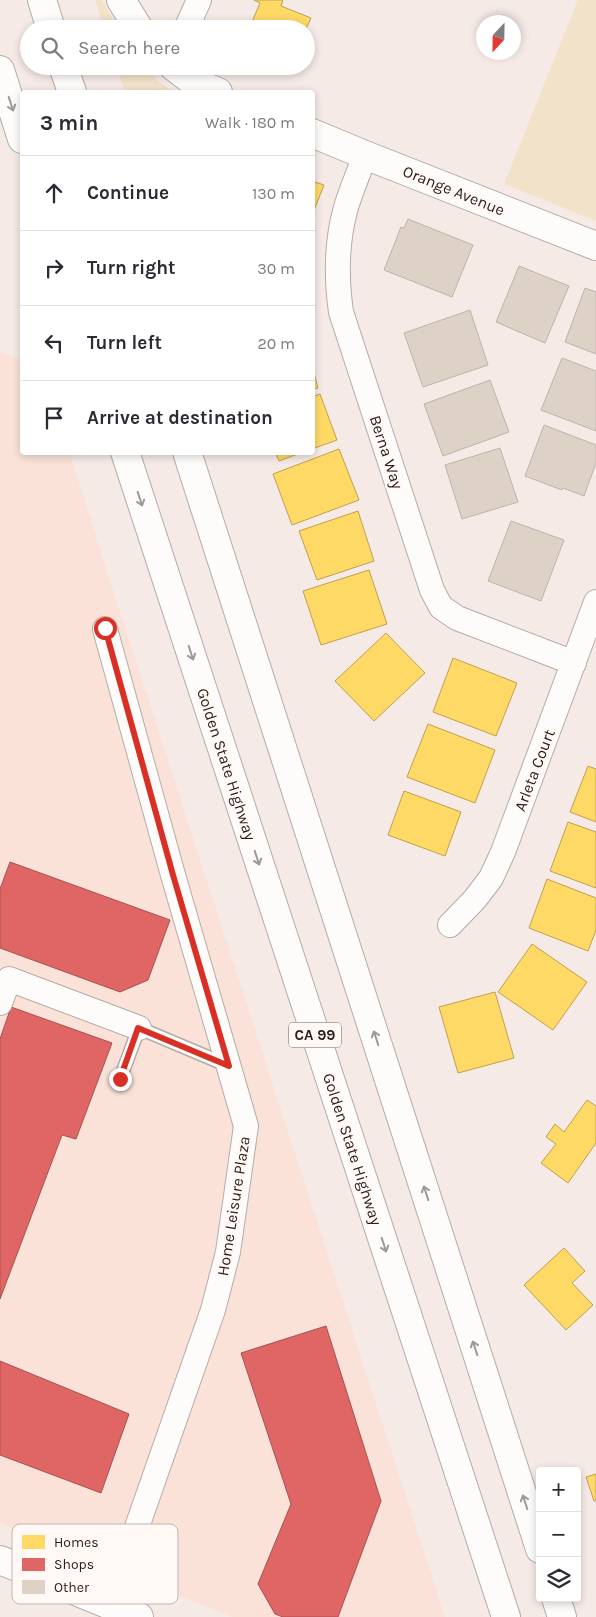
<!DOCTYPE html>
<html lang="en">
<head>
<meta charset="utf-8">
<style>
  body { margin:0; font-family:Karla,sans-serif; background:#f7f7f7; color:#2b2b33 }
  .controls { position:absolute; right:15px; bottom:15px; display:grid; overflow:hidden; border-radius:5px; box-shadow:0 2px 8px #0003 }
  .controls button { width:45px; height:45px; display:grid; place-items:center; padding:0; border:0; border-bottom:1px solid #e1e1e2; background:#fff; color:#2b2b33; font:25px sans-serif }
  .compass { position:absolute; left:476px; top:15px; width:45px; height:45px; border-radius:50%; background:#fff; box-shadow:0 2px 8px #0003; rotate:202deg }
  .stop { position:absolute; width:15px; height:15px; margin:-11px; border:4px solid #d93025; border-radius:50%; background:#fff }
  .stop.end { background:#d93025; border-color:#fff; box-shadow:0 1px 5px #0008 }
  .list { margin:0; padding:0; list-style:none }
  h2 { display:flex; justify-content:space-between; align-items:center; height:65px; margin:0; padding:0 20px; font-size:21px }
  h2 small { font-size:16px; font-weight:400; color:#7c7c81 }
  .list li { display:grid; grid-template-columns:32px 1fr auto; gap:15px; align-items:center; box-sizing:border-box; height:75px; padding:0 20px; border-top:1px solid #e1e1e2 }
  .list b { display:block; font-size:19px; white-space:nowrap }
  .list em { font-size:16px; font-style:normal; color:#7c7c81 }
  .icon { flex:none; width:28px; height:28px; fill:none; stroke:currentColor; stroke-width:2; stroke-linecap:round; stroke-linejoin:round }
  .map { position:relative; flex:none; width:596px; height:1617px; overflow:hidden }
  .search { position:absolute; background:#fff; box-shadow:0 2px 8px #0003; left:20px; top:20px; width:295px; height:55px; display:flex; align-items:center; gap:12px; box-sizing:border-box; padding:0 18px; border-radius:28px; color:#7c7c81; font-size:19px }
  .panel { position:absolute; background:#fff; box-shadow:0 2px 8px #0003; left:20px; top:90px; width:295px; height:365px; border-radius:5px }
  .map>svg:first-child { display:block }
  .built { fill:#fae2d8 }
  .green { fill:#f2e2ca }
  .homes { fill:#ffd966; stroke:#bfa14f }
  .shops { fill:#e06666; stroke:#a9504f }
  .building { fill:#ded1c6; stroke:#bdb4ad }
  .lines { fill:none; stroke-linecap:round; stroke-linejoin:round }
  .service-casing { stroke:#b5aba6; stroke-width:15 }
  .minor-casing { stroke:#b5aba6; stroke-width:26 }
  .tertiary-casing { stroke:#b5aba6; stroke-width:30 }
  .motorway-casing { stroke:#b5aba6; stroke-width:30 }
  .service { stroke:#fefcfb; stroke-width:12 }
  .minor { stroke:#fefcfb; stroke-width:24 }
  .tertiary { stroke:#fefcfb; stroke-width:28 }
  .motorway { stroke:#fefcfb; stroke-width:28 }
  .oneway { stroke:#9f9895 }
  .route { stroke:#d93025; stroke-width:6 }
  .labels { text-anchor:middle; stroke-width:5; stroke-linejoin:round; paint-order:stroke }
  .shield { fill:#fff8f5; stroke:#6a5f5b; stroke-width:1 }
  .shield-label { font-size:15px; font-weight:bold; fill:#2a1e19 }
  .street-label { font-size:16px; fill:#2a1e19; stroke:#fff8f5 }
  .key { fill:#fff8f5; stroke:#bfb7b3; stroke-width:1 }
  .key-label { font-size:14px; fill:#2a1e19 }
</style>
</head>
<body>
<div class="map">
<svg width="596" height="1617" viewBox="0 0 596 1617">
  <rect width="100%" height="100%" fill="#f5eae5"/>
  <path class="built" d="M0,351L22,360V452L70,453L112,587L445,1617H232L0,1523Z"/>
  <g class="green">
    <path d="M95,0H102L119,29H104Z"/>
    <path d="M578,0H596V221L504,184Z"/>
    <path d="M116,66H145L157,81L175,92H125Z"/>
  </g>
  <g class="homes">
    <path d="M283,0L281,6L311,18L306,29H249L260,3L254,0Z"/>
    <path d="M312,181L324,185L312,215Z"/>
    <path d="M312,366L318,388L312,389Z"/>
    <path d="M320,394L337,440L312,449V397Z"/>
    <path d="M339,449L359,500L292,525L273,474Z"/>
    <path d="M275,452H303L279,461Z"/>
    <path d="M358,511L374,561L317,580L299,531Z"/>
    <path d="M369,570L387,624L321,645L303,591Z"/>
    <path d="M386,633L425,673L374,721L335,681Z"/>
    <path d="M453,658L517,683L496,736L433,712Z"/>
    <path d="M428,724L495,750L475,803L407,777Z"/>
    <path d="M588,766L596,769V822L570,812Z"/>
    <path d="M404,791L461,812L445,856L388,835Z"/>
    <path d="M568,822L596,832V888L550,871Z"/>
    <path d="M547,879L596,898V930L588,951L529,928Z"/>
    <path d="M532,944L587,982L553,1030L498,992Z"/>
    <path d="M495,992L514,1058L458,1073L439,1007Z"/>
    <path d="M587,1100L596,1106V1143L568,1183L541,1163L556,1144L546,1137L555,1124L564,1132Z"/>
    <path d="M564,1248L585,1271L572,1283L593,1305L566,1330L524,1285Z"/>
    <path d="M596,1474V1501H594L586,1477Z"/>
  </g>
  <g class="shops">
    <path d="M10,862L170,920L148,980L120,992L0,948V889Z"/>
    <path d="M11,1007L112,1043L76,1139L62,1135L0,1299V1039Z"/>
    <path d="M326,1326L381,1501L338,1617H283L275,1614L258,1584L291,1504L241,1353Z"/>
    <path d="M0,1361L129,1414L101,1493L0,1455Z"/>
  </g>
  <g class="building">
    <path d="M408,219L473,245L452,297L384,270L401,227L404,228Z"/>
    <path d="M519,266L569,286L545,343L496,322Z"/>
    <path d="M585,288L596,292V354L565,342Z"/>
    <path d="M470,310L488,365L423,387L404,333Z"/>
    <path d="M562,358L596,371V431L541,410Z"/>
    <path d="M490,380L509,432L443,456L424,404Z"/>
    <path d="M544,425L596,445V463L584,496L563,488L562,490L525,476Z"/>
    <path d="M500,448L518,502L462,519L445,465Z"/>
    <path d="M511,521L564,540L541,601L488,581Z"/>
  </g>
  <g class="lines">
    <g class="service-casing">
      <path id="service" d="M120,1079L139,1028L229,1066"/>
    </g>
    <g class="minor-casing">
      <g id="minor">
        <path d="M186,29L199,0"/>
        <path d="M365,155C359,173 350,192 345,211C336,245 336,277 341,312L432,590L441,607L457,618L574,663"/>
        <path d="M105,629L173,875L246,1126L228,1252L213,1310L130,1547L107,1604"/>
        <path d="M450,925L475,899L491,878L503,852L596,602"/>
        <path d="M0,1003L9,979L139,1028"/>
      </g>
    </g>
    <g class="tertiary-casing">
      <g id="tertiary">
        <path d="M121,0L139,29"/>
        <path d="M173,66L194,82L218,92"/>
        <path d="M312,133L365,155L596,246"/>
        <path d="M0,1560L139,1617"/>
      </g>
    </g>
    <g class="motorway-casing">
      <g id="motorway">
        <path d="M42,0L51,29"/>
        <path d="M63,66L72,92"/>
        <path d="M0,70L22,139"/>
        <path d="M125,452L506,1617"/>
        <path d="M187,452L540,1549"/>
        <path d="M556,1598L562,1617"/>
      </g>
    </g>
    <use href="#service" class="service"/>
    <use href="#minor" class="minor"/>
    <use href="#tertiary" class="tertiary"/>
    <use href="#motorway" class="motorway"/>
  </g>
  <defs><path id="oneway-shaft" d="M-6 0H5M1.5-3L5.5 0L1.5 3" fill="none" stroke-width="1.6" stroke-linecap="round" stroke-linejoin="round" transform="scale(1.25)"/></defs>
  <g class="oneway">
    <use href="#oneway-shaft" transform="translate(11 104) rotate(72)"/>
    <use href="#oneway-shaft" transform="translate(140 499) rotate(72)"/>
    <use href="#oneway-shaft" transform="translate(191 653) rotate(72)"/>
    <use href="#oneway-shaft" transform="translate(257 858) rotate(72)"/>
    <use href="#oneway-shaft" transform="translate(376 1038) rotate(-108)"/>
    <use href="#oneway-shaft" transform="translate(426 1193) rotate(-108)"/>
    <use href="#oneway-shaft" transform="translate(384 1245) rotate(72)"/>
    <use href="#oneway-shaft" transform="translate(475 1348) rotate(-108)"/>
    <use href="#oneway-shaft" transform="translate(525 1502) rotate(-108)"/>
  </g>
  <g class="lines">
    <path class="route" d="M105,628L173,875L229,1066L138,1028L120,1079"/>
  </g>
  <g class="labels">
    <rect class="shield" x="289" y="1022.5" width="52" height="25" rx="4"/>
    <g class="shield-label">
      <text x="315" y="1040">CA 99</text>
    </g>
    <g class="street-label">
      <text transform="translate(454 190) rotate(22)" y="6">Orange Avenue</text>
      <text transform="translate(387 452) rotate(72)" y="6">Berna Way</text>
      <text transform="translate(227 764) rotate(72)" y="6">Golden State Highway</text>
      <text transform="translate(534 770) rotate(-69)" y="6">Arleta Court</text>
      <text transform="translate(353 1149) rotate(72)" y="6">Golden State Highway</text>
      <text transform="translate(233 1206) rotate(-81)" y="6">Home Leisure Plaza</text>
    </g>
  </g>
  <rect x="12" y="1524" width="166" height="80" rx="8" class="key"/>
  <rect x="22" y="1535" width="23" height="14" fill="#ffd966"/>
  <rect x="22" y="1558" width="23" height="13" fill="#e06666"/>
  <rect x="22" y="1580" width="23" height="14" fill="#ded1c6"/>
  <g class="key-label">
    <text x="54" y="1547">Homes</text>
    <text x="54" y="1569">Shops</text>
    <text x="54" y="1592">Other</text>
  </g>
</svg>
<div class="controls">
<button>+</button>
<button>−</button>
<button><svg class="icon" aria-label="layers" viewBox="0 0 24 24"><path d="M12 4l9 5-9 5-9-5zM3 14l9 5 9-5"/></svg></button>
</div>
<svg class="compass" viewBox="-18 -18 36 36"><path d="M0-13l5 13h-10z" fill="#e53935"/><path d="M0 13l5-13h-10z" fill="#7c7c81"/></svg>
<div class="stop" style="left:105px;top:628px"></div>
<div class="stop end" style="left:120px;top:1079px"></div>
<div class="search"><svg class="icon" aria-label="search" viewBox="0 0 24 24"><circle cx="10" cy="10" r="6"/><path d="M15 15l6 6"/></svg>Search here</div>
<section class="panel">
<h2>3 min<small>Walk · 180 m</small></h2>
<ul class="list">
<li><svg class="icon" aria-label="ahead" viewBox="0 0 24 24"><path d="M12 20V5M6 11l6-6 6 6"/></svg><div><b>Continue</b></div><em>130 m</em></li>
<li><svg class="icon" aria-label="right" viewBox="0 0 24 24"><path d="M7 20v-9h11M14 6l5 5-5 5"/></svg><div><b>Turn right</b></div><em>30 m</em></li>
<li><svg class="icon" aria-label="left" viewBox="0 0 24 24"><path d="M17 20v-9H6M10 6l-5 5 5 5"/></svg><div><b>Turn left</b></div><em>20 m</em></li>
<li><svg class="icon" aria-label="arrive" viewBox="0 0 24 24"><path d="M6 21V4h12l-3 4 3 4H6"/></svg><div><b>Arrive at destination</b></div></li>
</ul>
</section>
</div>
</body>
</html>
